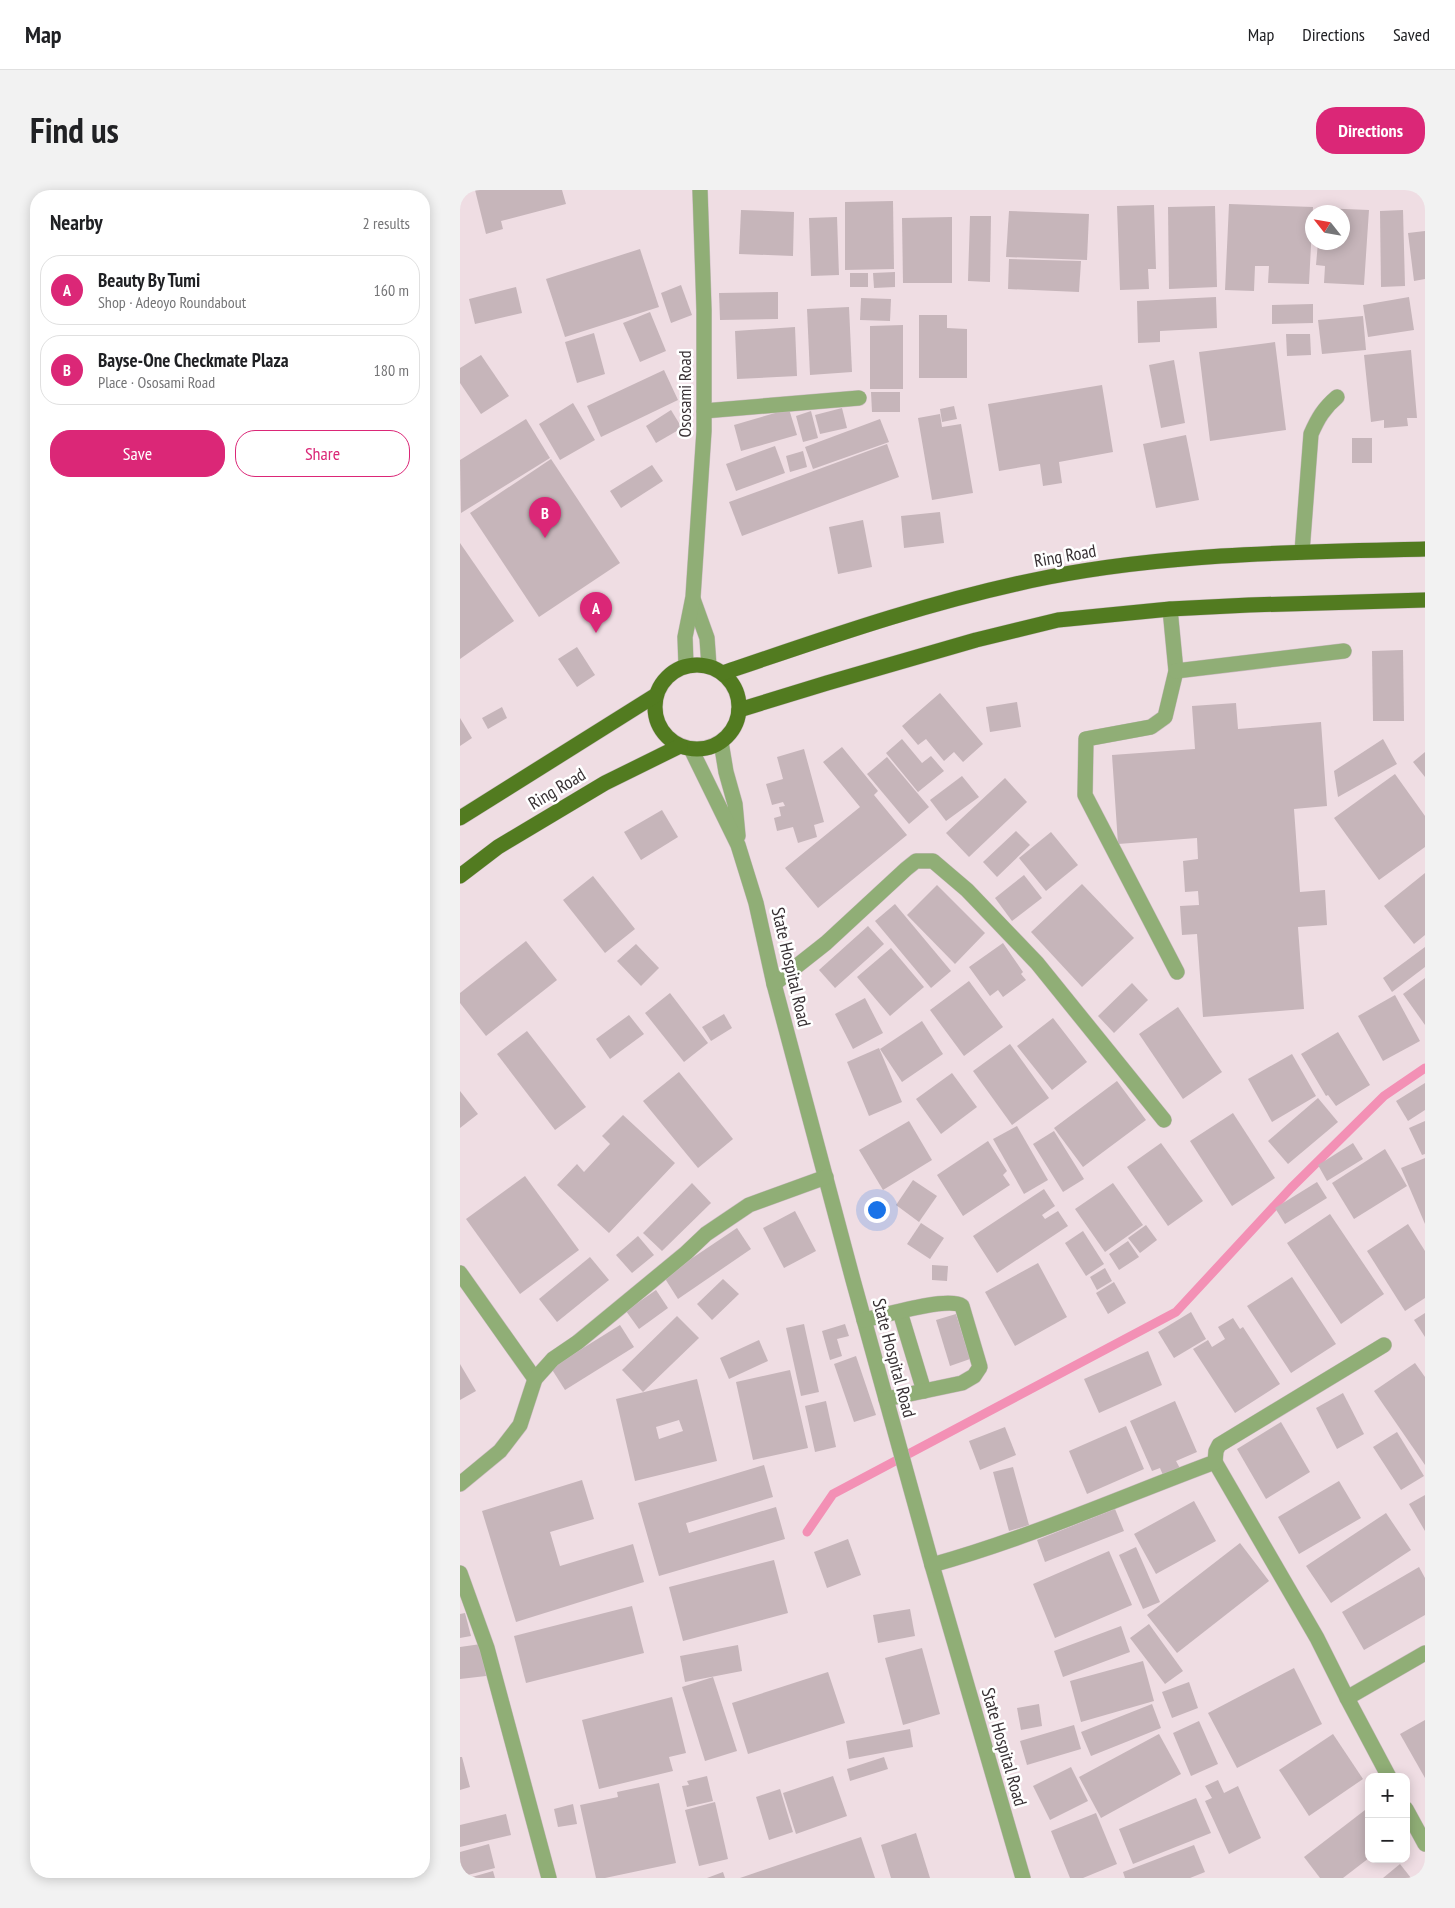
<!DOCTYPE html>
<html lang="en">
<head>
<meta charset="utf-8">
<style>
  body { margin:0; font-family:"PT Sans Narrow",sans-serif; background:#f2f2f2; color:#202124 }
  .controls { position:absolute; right:15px; bottom:15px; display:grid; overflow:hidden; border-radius:10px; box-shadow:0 2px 12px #0003 }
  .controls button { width:45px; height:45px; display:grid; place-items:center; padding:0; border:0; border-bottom:1px solid #e0e0e0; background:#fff; color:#202124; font:25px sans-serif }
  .compass { position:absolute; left:845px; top:15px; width:45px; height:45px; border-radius:50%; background:#fff; box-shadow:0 2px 12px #0003; rotate:301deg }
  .you { position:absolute; left:416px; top:1019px; width:18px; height:18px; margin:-12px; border:4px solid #fff; border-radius:50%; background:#1a73e8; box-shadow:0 0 0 8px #1a73e833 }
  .badge { display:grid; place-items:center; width:32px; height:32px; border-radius:50%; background:#db2777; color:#fff; font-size:16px; font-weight:700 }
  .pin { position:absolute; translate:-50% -41px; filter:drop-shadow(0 1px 2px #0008) }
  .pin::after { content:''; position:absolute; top:26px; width:18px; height:15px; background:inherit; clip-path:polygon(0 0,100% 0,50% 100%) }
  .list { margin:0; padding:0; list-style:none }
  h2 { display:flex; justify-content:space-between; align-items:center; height:65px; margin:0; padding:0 20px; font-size:21px }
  h2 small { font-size:16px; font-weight:400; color:#757577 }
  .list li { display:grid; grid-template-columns:32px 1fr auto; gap:15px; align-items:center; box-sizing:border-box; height:70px; margin:0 10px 10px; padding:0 10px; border:1px solid #e0e0e0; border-radius:20px }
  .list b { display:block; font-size:19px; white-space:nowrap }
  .list p { margin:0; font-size:16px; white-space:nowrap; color:#757577 }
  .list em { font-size:16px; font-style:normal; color:#757577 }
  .actions { display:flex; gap:10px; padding:15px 20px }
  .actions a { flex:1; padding:11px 0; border:1px solid #db2777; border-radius:20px; text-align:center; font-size:18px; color:#db2777 }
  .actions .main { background:#db2777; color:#fff }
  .map { position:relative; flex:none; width:965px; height:1688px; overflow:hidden; border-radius:20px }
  header { display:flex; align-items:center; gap:30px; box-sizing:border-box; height:70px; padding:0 25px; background:#fff; border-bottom:1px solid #e0e0e0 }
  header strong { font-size:24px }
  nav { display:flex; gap:28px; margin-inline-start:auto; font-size:18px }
  .intro { display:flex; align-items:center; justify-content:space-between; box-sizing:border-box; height:120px; padding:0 30px }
  h1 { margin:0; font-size:35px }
  .button { padding:12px 22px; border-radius:20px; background:#db2777; color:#fff; font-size:18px; font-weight:700 }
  main { display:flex; gap:30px; padding:0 30px }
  aside { flex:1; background:#fff; border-radius:20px; box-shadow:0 2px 12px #0003 }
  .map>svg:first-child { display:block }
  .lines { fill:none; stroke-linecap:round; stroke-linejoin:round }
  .stream { stroke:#f390b5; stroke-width:9 }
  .building { fill:#c6b5ba; fill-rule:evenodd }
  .minor-casing { stroke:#cabbc0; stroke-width:16 }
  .major-casing { stroke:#cabbc0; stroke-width:16 }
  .minor { stroke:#90ae76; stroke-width:15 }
  .major { stroke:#527b20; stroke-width:15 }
  .labels { text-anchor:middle; stroke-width:5; stroke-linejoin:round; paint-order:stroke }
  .street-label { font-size:18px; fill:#383134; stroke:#fff }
</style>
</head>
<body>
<header>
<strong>Map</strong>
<nav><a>Map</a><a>Directions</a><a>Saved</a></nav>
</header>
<div class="intro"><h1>Find us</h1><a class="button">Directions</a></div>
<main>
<aside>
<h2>Nearby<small>2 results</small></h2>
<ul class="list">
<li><span class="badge">A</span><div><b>Beauty By Tumi</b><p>Shop · Adeoyo Roundabout</p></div><em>160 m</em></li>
<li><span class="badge">B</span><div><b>Bayse-One Checkmate Plaza</b><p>Place · Ososami Road</p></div><em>180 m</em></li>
</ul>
<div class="actions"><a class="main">Save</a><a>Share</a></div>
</aside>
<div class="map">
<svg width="965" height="1688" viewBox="0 0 965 1688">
  <rect width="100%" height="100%" fill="#efdde3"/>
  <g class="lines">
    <path class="stream" d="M347,1342L373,1304L716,1122L831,998L924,906L965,878"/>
  </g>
  <g class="building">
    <path d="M15,0H102L106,14L41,31L43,39L26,44Z"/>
    <path d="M433,11L434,79L385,80V12Z"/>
    <path d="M769,14L853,17L849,94L808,93L809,76H795L794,101L765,100Z"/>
    <path d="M694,15L696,79H688L689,99L660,100L657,16Z"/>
    <path d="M755,16L757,97L709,99L708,17Z"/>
    <path d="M860,18L909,20L904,95L864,93L865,76L856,75L858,52H882V22H860Z"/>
    <path d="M281,20L334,22L333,66L279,64Z"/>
    <path d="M943,20L945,96L921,97L920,21Z"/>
    <path d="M549,21L629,24L627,70L546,67Z"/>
    <path d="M510,26H531L530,92L508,91Z"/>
    <path d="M377,27L379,85L351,86L349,28Z"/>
    <path d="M492,27V93H443L442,28Z"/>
    <path d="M965,41V89L954,91L948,43Z"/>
    <path d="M180,59L199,117L105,147L86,89Z"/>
    <path d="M549,69L621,71L619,102L548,99Z"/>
    <path d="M435,82V97L414,98L413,83Z"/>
    <rect x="390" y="83" width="18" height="14"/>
    <path d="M221,95L232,125L211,133L201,103Z"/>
    <path d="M56,97L62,123L15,134L9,109Z"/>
    <path d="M318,102V129L260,130L259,103Z"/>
    <path d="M756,107L757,138L700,141V152L678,153L677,111Z"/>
    <path d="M949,107L954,140L908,147L903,115Z"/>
    <path d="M401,108L431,109L430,131L400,130Z"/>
    <path d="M853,114V133L812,134V115Z"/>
    <path d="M389,117L392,182L350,185L347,119Z"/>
    <path d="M190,122L206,161L180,172L163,133Z"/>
    <path d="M459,125H487V138L507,139V188H459Z"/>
    <path d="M903,126L906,160L862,164L858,130Z"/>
    <path d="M443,135V199H410V136Z"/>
    <path d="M335,137L337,186L277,189L275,141Z"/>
    <path d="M134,143L145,184L117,193L105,152Z"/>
    <path d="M826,144H850L851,165L827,166Z"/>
    <path d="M815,152L826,240L750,251L739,162Z"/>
    <path d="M951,160L957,228H947L948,236L924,238V230L911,232L904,165Z"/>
    <path d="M21,165L49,206L21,224L0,193V178Z"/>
    <path d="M714,170L725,233L701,238L689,175Z"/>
    <path d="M204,180L218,210L141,247L127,216Z"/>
    <path d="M642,195L653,262L599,272L602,293L583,296L580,274L539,281L528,214Z"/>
    <path d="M411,202H440V222H412Z"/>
    <path d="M113,213L135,250L100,270L79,234Z"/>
    <path d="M494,216L497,229L482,232L480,219Z"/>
    <path d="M382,218L387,238L360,244L355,225Z"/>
    <path d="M329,219L337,245L281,261L274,235Z"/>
    <path d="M211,220L222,238L196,253L186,236Z"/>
    <path d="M351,221L358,248L343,252L336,226Z"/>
    <path d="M480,224L482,237L501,234L513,303L472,310L458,228Z"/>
    <path d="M66,229L90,268L1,323L0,270Z"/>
    <path d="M420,229L429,252L353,279L345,257Z"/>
    <path d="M726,245L739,310L696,318L683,254Z"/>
    <rect x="892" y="248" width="20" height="25"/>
    <path d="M427,254L439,287L282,346L269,312Z"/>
    <path d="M315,256L325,283L276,301L266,274Z"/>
    <path d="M343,261L347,277L330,282L326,266Z"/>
    <path d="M91,269L160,373L79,427L10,323Z"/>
    <path d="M192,275L203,291L161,318L150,301Z"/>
    <path d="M480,322L484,353L444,358L441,326Z"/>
    <path d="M403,330L412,377L378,384L369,337Z"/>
    <path d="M0,353L54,431L0,469Z"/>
    <path d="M117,457L135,485L117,497L98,469Z"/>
    <path d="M943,460L944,531H913L912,461Z"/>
    <path d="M480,503L523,554L503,572L494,562L484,571L466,549L458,555L442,536Z"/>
    <path d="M557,512L561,537L530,542L526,517Z"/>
    <path d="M776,513L778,539L861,532L867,616L834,619L840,702L865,700L867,735L838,737L844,819L743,827L737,744L722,745L720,716L739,715L738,701L725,702L723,671L738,669L737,648L658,654L652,565L735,559L732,516Z"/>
    <path d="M42,517L47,528L28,539L22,528Z"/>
    <path d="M0,528L12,548L0,556Z"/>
    <path d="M442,549L462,573L471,566L484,581L458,602L426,563Z"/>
    <path d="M923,549L937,574L878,607L874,581Z"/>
    <path d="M382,557L418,601L414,605L447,645L358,718L325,678L400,617L363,572Z"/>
    <path d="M344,559L364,632L354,635L357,647L338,653L333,637L317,641L314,628L321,626L319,617L325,616L323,612L312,615L306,594L323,589L317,567Z"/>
    <path d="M965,562V587L953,572Z"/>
    <path d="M427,567L469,617L449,634L407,584Z"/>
    <path d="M935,584L965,626V657L919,690L874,628Z"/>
    <path d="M502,586L519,607L486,631L470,610Z"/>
    <path d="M545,588L567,612L509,667L486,643Z"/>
    <path d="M202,620L218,647L181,670L164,642Z"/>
    <path d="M556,641L570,655L537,687L523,672Z"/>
    <path d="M591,642L618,675L586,701L559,668Z"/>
    <path d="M965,683V745L954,754L924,716Z"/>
    <path d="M564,685L582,708L552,731L535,708Z"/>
    <path d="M133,686L175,739L145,763L103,710Z"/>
    <path d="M622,694L674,748L622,797L571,742Z"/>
    <path d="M477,695L525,743L495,774L447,725Z"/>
    <path d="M435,714L491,781L471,798L415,731Z"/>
    <path d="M408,736L424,754L375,798L359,780Z"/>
    <path d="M66,751L97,790L26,846L0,813V803Z"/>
    <path d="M543,753L563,782L561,784L566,790L543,807L538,800L530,806L509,777Z"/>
    <path d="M176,754L199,778L181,796L157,771Z"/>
    <path d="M965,757V777L932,802L923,788Z"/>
    <path d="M431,758L464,797L430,826L397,787Z"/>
    <path d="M965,788V835L943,804Z"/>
    <path d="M509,791L543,837L504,866L470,820Z"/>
    <path d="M672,793L688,810L654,843L638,826Z"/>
    <path d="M210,803L248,853L224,872L185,823Z"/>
    <path d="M935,805L960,851L923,871L898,826Z"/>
    <path d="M405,808L423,843L393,859L375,824Z"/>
    <path d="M718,817L762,882L723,909L679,844Z"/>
    <path d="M264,824L272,838L251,851L242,837Z"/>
    <path d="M169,825L184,844L150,869L136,849Z"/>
    <path d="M593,828L627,872L592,900L557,856Z"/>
    <path d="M462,831L483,864L442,892L420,859Z"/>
    <path d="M67,841L126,917L95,940L37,864Z"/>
    <path d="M878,842L910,895L876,916L868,905L866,906L841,864Z"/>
    <path d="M550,854L589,908L552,935L513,881Z"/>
    <path d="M419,858L442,912L409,926L387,872Z"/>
    <path d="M832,864L856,906L812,932L788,889Z"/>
    <path d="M219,882L273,949L238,978L183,911Z"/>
    <path d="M492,883L517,917L481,944L456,909Z"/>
    <path d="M657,891L686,930L623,977L594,938Z"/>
    <path d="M965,893V920L948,931L936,911Z"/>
    <path d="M0,901L18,924L0,938Z"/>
    <path d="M858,908L878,932L828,974L808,951Z"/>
    <path d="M773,923L815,988L772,1016L730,951Z"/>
    <path d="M163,925L215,973L149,1043L97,995L117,974L124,982L150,954L142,946Z"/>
    <path d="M449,931L472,970L423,1000L399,960Z"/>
    <path d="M965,931V964L962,965L949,938Z"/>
    <path d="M557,936L588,990L564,1004L533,949Z"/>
    <path d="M594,941L624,989L603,1002L573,954Z"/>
    <path d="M528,951L547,981L543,985L550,995L503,1026L477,985Z"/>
    <path d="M701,953L743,1011L708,1036L667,977Z"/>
    <path d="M893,953L903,969L867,991L858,975Z"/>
    <path d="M925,959L947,996L894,1029L872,993Z"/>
    <path d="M965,968V1034L941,978Z"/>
    <path d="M65,986L119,1060L60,1104L6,1029Z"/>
    <path d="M453,990L477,1006L459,1032L436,1015Z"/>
    <path d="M857,992L867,1008L825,1034L815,1018Z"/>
    <path d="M232,993L251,1013L202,1061L183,1043Z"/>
    <path d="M653,993L683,1035L645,1062L615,1019Z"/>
    <path d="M584,999L595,1016L582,1025L585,1029L598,1021L608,1036L537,1083L513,1046Z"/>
    <path d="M335,1021L356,1061L324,1078L303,1038Z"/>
    <path d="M870,1024L924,1104L881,1134L827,1053Z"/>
    <path d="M461,1033L484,1048L470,1069L447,1054Z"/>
    <path d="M948,1034L965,1061V1108L945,1121L907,1061Z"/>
    <path d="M686,1035L697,1050L680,1063L668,1048Z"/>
    <path d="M277,1038L291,1059L218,1109L204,1087Z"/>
    <path d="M623,1041L644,1074L626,1086L605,1053Z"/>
    <path d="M178,1046L194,1065L172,1083L156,1065Z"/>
    <path d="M668,1051L679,1067L659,1080L649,1064Z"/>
    <path d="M130,1067L149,1090L97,1132L79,1109Z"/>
    <path d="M578,1073L607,1127L555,1156L525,1102Z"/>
    <path d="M472,1075L488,1076L487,1091L472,1090Z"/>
    <path d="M645,1078L652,1091L637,1100L630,1087Z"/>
    <path d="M832,1087L876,1154L831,1183L787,1116Z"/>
    <path d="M263,1089L279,1104L252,1130L237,1114Z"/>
    <path d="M654,1092L666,1113L648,1124L636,1103Z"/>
    <path d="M196,1100L208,1118L179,1139L166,1121Z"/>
    <path d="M731,1122L746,1149L714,1168L698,1142Z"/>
    <path d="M965,1123V1147L954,1130Z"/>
    <path d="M496,1124L510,1169L490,1176L476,1130Z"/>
    <path d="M217,1126L239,1148L183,1202L162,1180Z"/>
    <path d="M773,1128L780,1139L783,1137L820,1194L775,1223L733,1159L748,1150L752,1157L765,1149L758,1137Z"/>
    <path d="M344,1134L359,1202L341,1206L326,1138Z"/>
    <path d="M385,1134L389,1146L377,1149L382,1166L370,1170L362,1141Z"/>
    <path d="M160,1135L174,1157L105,1200L91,1178Z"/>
    <path d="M299,1150L308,1171L269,1189L260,1168Z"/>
    <path d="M688,1161L702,1195L639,1223L624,1189Z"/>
    <path d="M396,1166L416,1225L394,1232L374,1174Z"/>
    <path d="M955,1173L965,1187V1275L914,1201Z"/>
    <path d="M0,1174L16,1201L0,1210Z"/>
    <path d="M330,1180L348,1258L293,1270L276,1192Z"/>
    <path d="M237,1189L257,1271L175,1291L156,1209ZM219,1230L223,1241L199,1249L196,1237Z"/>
    <path d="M883,1203L904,1244L877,1259L856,1218Z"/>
    <path d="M366,1211L376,1257L355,1262L345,1216Z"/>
    <path d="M715,1211L737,1262L716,1271L722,1282L705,1290L700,1278L692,1281L670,1231Z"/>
    <path d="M821,1232L850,1282L806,1309L777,1259Z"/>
    <path d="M666,1236L684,1279L627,1304L609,1261Z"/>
    <path d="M545,1237L556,1265L520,1280L509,1251Z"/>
    <path d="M937,1242L964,1286L941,1300L913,1257Z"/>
    <path d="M304,1275L313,1307L226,1333L229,1343L316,1317L325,1349L199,1386L178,1313Z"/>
    <path d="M553,1277L569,1335L549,1341L533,1282Z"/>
    <path d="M122,1290L134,1329L90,1342L100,1376L173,1354L184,1392L56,1432L22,1321Z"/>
    <path d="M879,1291L901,1328L839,1364L818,1327Z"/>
    <path d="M965,1305V1341L949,1314Z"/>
    <path d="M734,1311L756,1351L696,1384L674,1344Z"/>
    <path d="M655,1319L664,1341L585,1372L577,1350Z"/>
    <path d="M926,1323L951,1360L871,1413L846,1376Z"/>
    <path d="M388,1349L401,1385L367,1398L354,1362Z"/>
    <path d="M780,1353L809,1391L717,1463L687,1425Z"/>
    <path d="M676,1357L700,1412L683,1419L659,1365Z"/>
    <path d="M649,1361L672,1415L595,1448L573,1394Z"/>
    <path d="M314,1370L328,1423L223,1451L209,1397Z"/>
    <path d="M959,1377L965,1388V1425L904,1460L882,1422Z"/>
    <path d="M172,1416L184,1463L66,1493L54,1446Z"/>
    <path d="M450,1419L455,1446L418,1453L413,1425Z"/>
    <path d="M5,1423L11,1446L0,1448V1424Z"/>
    <path d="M689,1434L723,1481L705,1494L670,1448Z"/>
    <path d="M661,1436L670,1462L603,1487L594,1461Z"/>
    <path d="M21,1454L26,1486L0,1489V1457Z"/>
    <path d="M278,1455L282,1481L225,1492L220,1466Z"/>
    <path d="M462,1458L480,1524L443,1535L425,1468Z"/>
    <path d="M683,1471L694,1511L621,1532L610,1491Z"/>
    <path d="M834,1478L862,1534L777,1578L748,1523Z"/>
    <path d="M368,1482L385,1533L288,1564L272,1513Z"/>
    <path d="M253,1487L277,1561L245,1571L222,1497Z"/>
    <path d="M729,1492L738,1518L712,1528L702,1502Z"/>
    <path d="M212,1507L226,1563L209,1567L213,1581L139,1599L122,1530Z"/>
    <path d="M579,1514L582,1536L561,1540L557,1518Z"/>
    <path d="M692,1514L701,1538L631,1566L621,1542Z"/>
    <path d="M965,1530V1588L940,1544Z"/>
    <path d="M739,1531L758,1574L731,1586L713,1543Z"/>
    <path d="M614,1535L621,1559L567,1575L560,1551Z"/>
    <path d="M450,1539L453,1557L389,1569L386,1551Z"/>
    <path d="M699,1544L721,1584L641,1628L619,1587Z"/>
    <path d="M873,1544L903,1589L849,1626L819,1580Z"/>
    <path d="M0,1567H2L10,1597L0,1600Z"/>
    <path d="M424,1567L428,1579L390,1591L387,1579Z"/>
    <path d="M611,1577L628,1611L590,1630L573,1596Z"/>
    <path d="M247,1586L253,1611L227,1617L222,1596L229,1595L227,1591Z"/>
    <path d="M373,1586L387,1626L336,1644L323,1603Z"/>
    <path d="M758,1590L764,1603L778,1596L801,1648L769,1664L745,1611L752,1608L745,1596Z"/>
    <path d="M199,1593L216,1673L145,1688H136L120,1615L158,1607L157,1602Z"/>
    <path d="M320,1599L333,1642L309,1650L296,1607Z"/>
    <path d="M736,1608L751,1643L673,1674L659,1639Z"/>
    <path d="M255,1612L268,1669L239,1676L225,1620Z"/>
    <path d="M113,1614L117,1634L98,1637L94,1619Z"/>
    <path d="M905,1620L909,1625V1668L883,1688H860L844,1667Z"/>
    <path d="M636,1623L657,1674L623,1688H610L591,1641Z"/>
    <path d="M46,1624L51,1645L0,1657V1635Z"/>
    <path d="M456,1643L470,1688H431L421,1655Z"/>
    <path d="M401,1647L415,1688H280Z"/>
    <path d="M29,1654L35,1678L0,1687V1662Z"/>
    <path d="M734,1655L745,1682L730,1688H665L663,1682Z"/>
    <path d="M940,1674L951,1688H923Z"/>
    <path d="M33,1681L35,1688H12V1687Z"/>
    <path d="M263,1682L265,1688H247Z"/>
  </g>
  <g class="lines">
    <g class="minor-casing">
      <g id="minor">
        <path d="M244,221L399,208"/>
        <path d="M842,362L851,244C858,228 864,218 877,207"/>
        <path d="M233,409L247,448L249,476"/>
        <path d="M710,419L716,481L705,527L691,537L626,549L625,605L717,782"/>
        <path d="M226,475L225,447L233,407L244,241V120L240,0"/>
        <path d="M716,481L884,461"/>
        <path d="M261,552L266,582L275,614L278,646"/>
        <path d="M231,559L278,655L296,713L314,794L393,1090L472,1375L563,1688"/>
        <path d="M314,794L366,753L446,679L456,671H473L507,700L577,773L704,930"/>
        <path d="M0,1083L75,1189"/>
        <path d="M440,1122L464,1201"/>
        <path d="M404,1130C423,1126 488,1106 502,1116L520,1177L514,1186L502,1193L426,1209"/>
        <path d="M755,1272L857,1448L887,1508L929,1587"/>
        <path d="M0,1294L40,1261L60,1235L75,1189L93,1169L118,1152L226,1063L246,1044L289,1015L366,987"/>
        <path d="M472,1375C569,1348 661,1307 755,1272L756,1261L759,1255L924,1155"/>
        <path d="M0,1383L27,1458L89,1688"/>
        <path d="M887,1508L965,1463"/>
        <path d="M946,1619L965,1654"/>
      </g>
    </g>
    <g class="major-casing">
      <g id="major">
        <circle cx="237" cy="517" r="42"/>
        <path d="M263,483C371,446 477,409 589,387C713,363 839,362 965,359"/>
        <path d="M279,520L367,493L516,450L598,430L710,419L789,415L965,410"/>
        <path d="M0,628L196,505"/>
        <path d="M0,686L38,657L145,593L220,556"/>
      </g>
    </g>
    <use href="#minor" class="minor"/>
    <use href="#major" class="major"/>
  </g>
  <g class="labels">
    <g class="street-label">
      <text transform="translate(225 204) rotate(-90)" y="6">Ososami Road</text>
      <text transform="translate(605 366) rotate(-10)" y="6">Ring Road</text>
      <text transform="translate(97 599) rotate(-31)" y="6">Ring Road</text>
      <text transform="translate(331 777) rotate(77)" y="6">State Hospital Road</text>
      <text transform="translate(434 1168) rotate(75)" y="6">State Hospital Road</text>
      <text transform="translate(544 1557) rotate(74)" y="6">State Hospital Road</text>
    </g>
  </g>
</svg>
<div class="controls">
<button>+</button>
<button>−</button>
</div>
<svg class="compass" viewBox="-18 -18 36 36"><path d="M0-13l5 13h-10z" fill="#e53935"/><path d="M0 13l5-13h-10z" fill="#757577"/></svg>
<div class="you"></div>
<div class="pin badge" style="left:136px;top:443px">A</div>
<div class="pin badge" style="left:85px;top:348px">B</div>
</div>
</main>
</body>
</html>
